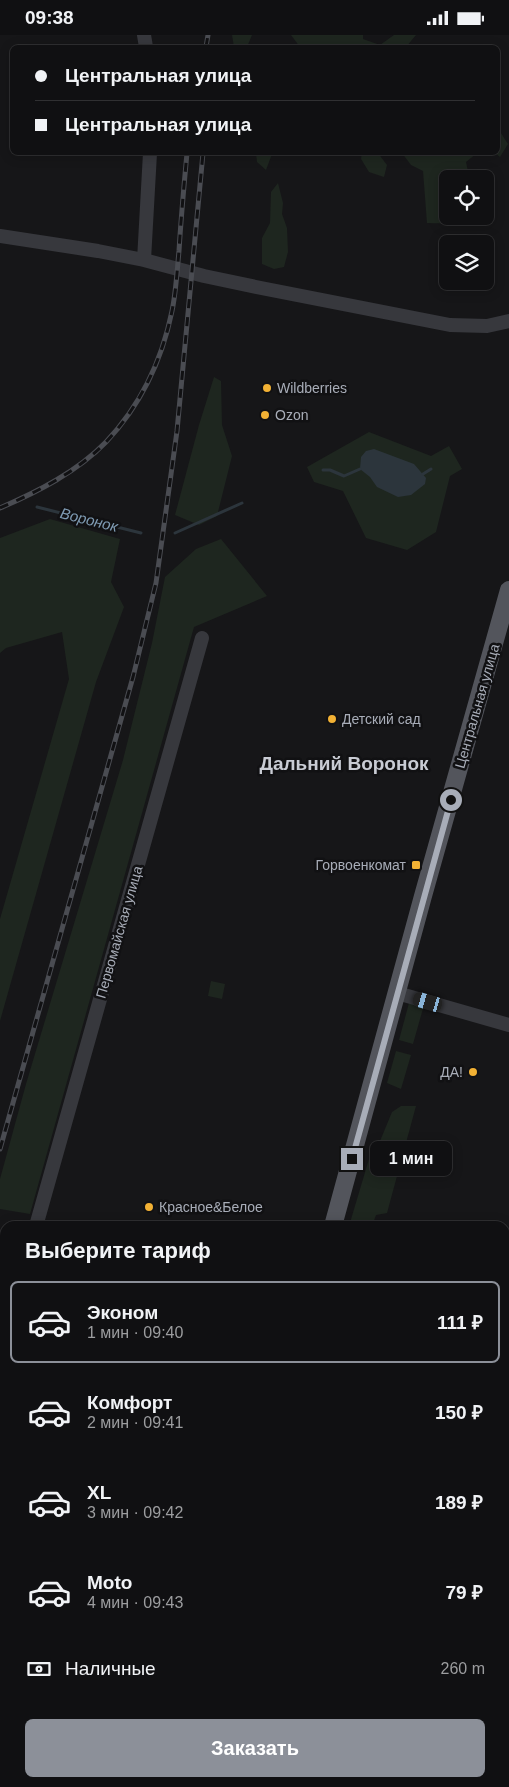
<!DOCTYPE html>
<html lang="ru">
<meta charset="utf-8">
<style>
:root{--surface:#101012;--page:#19191b;--text:#f1f3f6;--muted:#9c9d9f;--line:#303032;--accent:#8c9099}
body{margin:0;font-family:Helvetica,sans-serif;background:var(--page);color:var(--text);height:100vh;display:flex;flex-direction:column;font-size:19px;white-space:nowrap}
*{box-sizing:border-box;margin:0}
p{font-size:16px;color:var(--muted)}
.icon{flex:none;width:28px;height:28px;fill:none;stroke:currentColor;stroke-width:2;stroke-linecap:round;stroke-linejoin:round}
.map{position:relative;flex:1;overflow:hidden}
.side{position:absolute;left:0px;top:1186px;width:510px;height:566px;display:flex;flex-direction:column;background:var(--surface);border-radius:15px 15px 0 0;box-shadow:0 2px 12px #0003,0 0 0 1px var(--line)}
.side>*{flex:none}
.top-card{position:absolute;left:10px;top:10px;width:490px;height:110px;border-radius:8px;box-shadow:0 2px 12px #0003,0 0 0 1px var(--line);display:grid;align-content:center;height:110px;padding:0 25px;background:var(--surface)}
.tools{position:absolute;left:439px;top:135px;display:grid;gap:10px}
.tools a{display:grid;place-items:center;width:55px;height:55px;border-radius:8px;background:var(--surface);box-shadow:0 2px 12px #0003,0 0 0 1px var(--line);font-size:25px}
.end{position:absolute;width:22px;height:22px;margin:-11px;border:6px solid #a8adb8;background:#111;box-shadow:0 0 0 2px #111}
.from{border-radius:50%}
.bubble{position:absolute;height:35px;border-radius:8px;background:var(--surface);box-shadow:0 2px 12px #0003,0 0 0 1px var(--line);font-size:16px;font-weight:700;line-height:35px;text-align:center}
.car{position:absolute;width:15px;height:30px;margin:-15px -8px;border-radius:6px;box-shadow:0 0 4px 1px #0007;background:linear-gradient(#222 24%,#8ab4d8 0 40%,#222 0 76%,#8ab4d8 0 86%,#222 0)}
.top-card b{display:flex;align-items:center;gap:18px;height:48px;font-size:19px}
.top-card b+b{border-top:1px solid var(--line)}
.top-card i{width:12px;height:12px;background:var(--text)}
ul{padding:0;list-style:none}
li{display:flex;align-items:center;gap:15px;height:82px;margin:0 10px 8px;padding:0 15px;border:2px solid transparent;border-radius:8px}
li div{flex:1}
li b{display:block;font-size:19px}
li em{font-style:normal;font-weight:700}
li.on{border-color:var(--accent)}
li>.icon{width:45px;height:45px;stroke-width:1.5}
h2{padding:0 25px;font-size:22px;line-height:60px}
.pay{display:flex;align-items:center;gap:12px;height:55px;padding:0 25px;font-size:19px}
.pay p{margin-inline-start:auto}
.cta{display:flex;gap:10px;margin-top:auto;padding:10px 25px}
.cta a{flex:1;height:58px;border-radius:8px;background:var(--accent);color:#fff;font-size:20px;font-weight:700;line-height:58px;text-align:center}
.status{display:flex;justify-content:space-between;align-items:center;height:35px;padding:0 25px;background:var(--surface);direction:ltr}
.status svg{height:14px;fill:currentColor}
.map>svg:first-child{display:block}
</style>
<div class="status"><b>09:38</b><svg viewBox="0 0 49 12"><path d="M0 12V9h3v3zM5 12V6h3v6zM10 12V3h3v9zM15 12V0h3v12zM26 1h20v11H26zM47 4h2v5h-2z"/></svg></div>
<div class="map">
<svg width="509" height="1752" viewBox="0 0 509 1752">
<rect width="100%" height="100%" fill="#161618"/>
<path fill="#1e261f" d="M232 0H252L247 12H234Z
M291 0H363V4L380 10 394 0H416L406 12H300Z
M499 95 508 109 500 122 495 118H498V96Z
M256 118H279L272 119 266 135 257 127Z
M362 118H378L387 130 384 142 369 137 361 124Z
M402 118H477L466 127 469 141 472 144H448V181H485V152L489 155 494 168 484 183C466 188 446 189 427 188L423 136 411 130Z
M278 148 283 168 282 179 287 193 288 217 284 232 274 234 262 229V203L270 188 271 157Z
M214 342 221 346 222 390 232 421 217 481 199 490 175 480 199 390Z
M369 397 431 421 449 411 462 434 450 441 436 497 407 515 366 503 343 456 314 447 307 432Z
M50 484 120 504 111 547 124 572 96 647 0 986V884L69 644 62 597 6 613 0 618V503Z
M221 504 267 561 194 592 30 1179 0 1174V1144L26 1049 123 725 152 608 165 542 196 514Z
M211 946 225 949 222 964 208 961Z
M409 968 424 970 413 1009 399 1005Z
M396 1016 411 1020 401 1054 387 1048Z
M401 1071H416L387 1178 376 1180 372 1191H349L369 1124 373 1123 392 1077Z
M505 1392H509V1752H334L336 1748H505Z"/>
<path fill="#2c353c" d="M374 414 414 429 426 443 425 449 411 460 398 462 377 452 370 442 360 434 361 422 366 416Z"/>
<g fill="none" stroke-linecap="round" stroke-linejoin="round">
<path stroke="#2c353c" stroke-width="3" d="M323 435H330L344 441 360 434
M423 439 431 434
M37 472 141 498
M175 498 242 468"/>
<path stroke="#37383d" stroke-width="14" d="M144 0 146 12
M0 201 98 216 144 225 204 241 256 252 450 290 487 291 509 286
M144 225 150 118
M397 958 509 990
M36 1191 202 603
M0 1316 5 1299
M0 1339 5 1340
M0 1662 5 1664
M39 1752 41 1748
M322 1752 323 1748"/>
<path stroke="#53555c" stroke-width="18" d="M333 1191 423 861 509 555
M178 1752 179 1748"/>
<defs>
<path id="rail" d="M206 12 208 0
M0 473C37 457 77 437 106 407 140 371 162 325 172 276 176 257 177 236 179 216 181 183 184 150 187 118
M0 1114 133 642 156 548 177 396 203 118"/>
</defs>
<use href="#rail" stroke="#4a4c52" stroke-width="5"/>
<use href="#rail" stroke="#111113" stroke-width="3" stroke-dasharray="9" stroke-linecap="butt"/>
</g>
<g fill="none" stroke-linecap="round" stroke-linejoin="round">
<path stroke="#a8adb8" stroke-width="6" d="M352 1124 451 765"/>
</g>
<g fill="#f2b134" stroke="#111113" stroke-width="2">
<circle cx="267" cy="353" r="5"/>
<circle cx="265" cy="380" r="5"/>
<circle cx="332" cy="684" r="5"/>
<rect x="411" y="825" width="10" height="10" rx="2.5"/>
<circle cx="473" cy="1037" r="5"/>
<circle cx="149" cy="1172" r="5"/>
</g>
<g text-anchor="middle" stroke-width="5" stroke-linejoin="round" paint-order="stroke">
<g font-size="14" fill="#a8adb8" stroke="#111113" text-anchor="start">
<text x="277" y="358">Wildberries</text>
<text x="275" y="385">Ozon</text>
<text x="342" y="689">Детский сад</text>
<text x="406" y="835" text-anchor="end">Горвоенкомат</text>
<text x="463" y="1042" text-anchor="end">ДА!</text>
<text x="159" y="1177">Красное&amp;Белое</text>
</g>
<g font-size="14" fill="#a8adb8" stroke="#111113">
<text transform="translate(477 671) rotate(-74)" y="5">Центральная улица</text>
<text transform="translate(119 897) rotate(-74)" y="5">Первомайская улица</text>
</g>
<g font-size="15" font-style="italic" fill="#7f9bb3" stroke="#111113">
<text transform="translate(89 485) rotate(14)" y="5">Воронок</text>
</g>
<g font-size="19" font-weight="bold" fill="#c9ccd4" stroke="#111113">
<text x="344" y="735">Дальний Воронок</text>
</g>
</g>
</svg>
<div class="tools">
<a><svg class="icon" aria-label="locate" viewBox="0 0 24 24"><circle cx="12" cy="12" r="6"/><path d="M12 2v4M12 18v4M2 12h4M18 12h4"/></svg></a>
<a><svg class="icon" aria-label="layers" viewBox="0 0 24 24"><path d="M12 4l9 5-9 5-9-5zM3 14l9 5 9-5"/></svg></a>
</div>
<i class="end from" style="left:451px;top:765px"></i>
<i class="end" style="left:352px;top:1124px"></i>
<div class="bubble" style="left:370px;top:1106px;width:82px">1 мин</div>
<i class="car" style="left:428px;top:967px;rotate:286deg"></i>
<div class="top-card">
<b><i class="from"></i>Центральная улица</b>
<b><i></i>Центральная улица</b>
</div>
<section class="side">
<h2>Выберите тариф</h2>
<ul>
<li class="on"><svg class="icon" aria-label="car" viewBox="0 0 24 24"><path d="M5 17H2v-5l4-1 3-4h7l3 4 3 1v5h-3M9 17h6M6 11h13"/><circle cx="7" cy="17" r="2"/><circle cx="17" cy="17" r="2"/></svg><div><b>Эконом</b><p>1 мин · 09:40</p></div><em>111 ₽</em></li>
<li><svg class="icon" aria-label="car" viewBox="0 0 24 24"><path d="M5 17H2v-5l4-1 3-4h7l3 4 3 1v5h-3M9 17h6M6 11h13"/><circle cx="7" cy="17" r="2"/><circle cx="17" cy="17" r="2"/></svg><div><b>Комфорт</b><p>2 мин · 09:41</p></div><em>150 ₽</em></li>
<li><svg class="icon" aria-label="car" viewBox="0 0 24 24"><path d="M5 17H2v-5l4-1 3-4h7l3 4 3 1v5h-3M9 17h6M6 11h13"/><circle cx="7" cy="17" r="2"/><circle cx="17" cy="17" r="2"/></svg><div><b>XL</b><p>3 мин · 09:42</p></div><em>189 ₽</em></li>
<li><svg class="icon" aria-label="car" viewBox="0 0 24 24"><path d="M5 17H2v-5l4-1 3-4h7l3 4 3 1v5h-3M9 17h6M6 11h13"/><circle cx="7" cy="17" r="2"/><circle cx="17" cy="17" r="2"/></svg><div><b>Moto</b><p>4 мин · 09:43</p></div><em>79 ₽</em></li>
</ul>
<div class="pay"><svg class="icon" aria-label="cash" viewBox="0 0 24 24"><path d="M3 7h18v10H3z"/><circle cx="12" cy="12" r="2"/></svg>Наличные<p>260 m</p></div>
<div class="cta"><a>Заказать</a></div>
</section>
</div>
